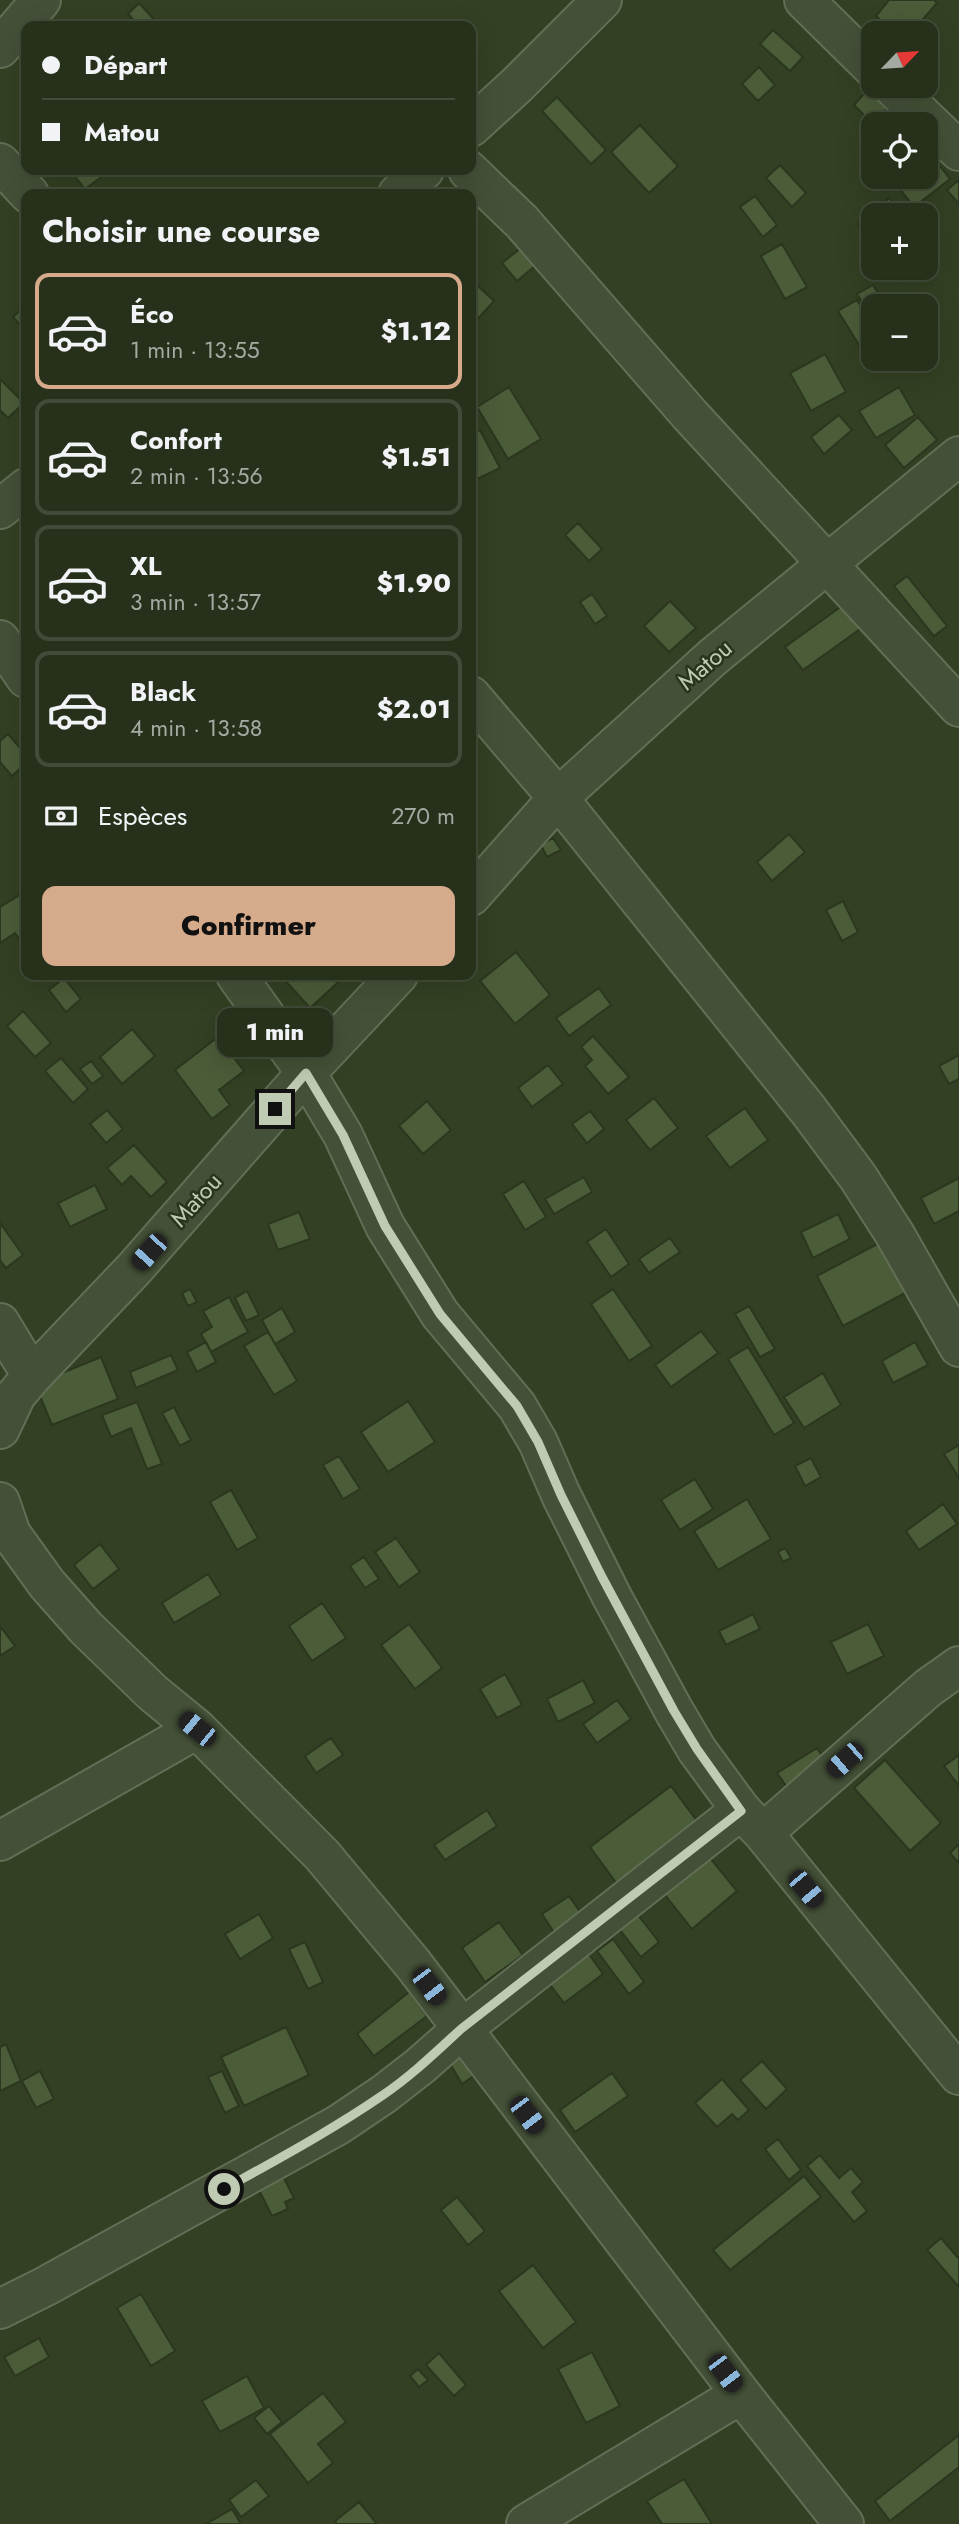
<!DOCTYPE html>
<html lang="fr">
<meta charset="utf-8">
<style>
:root{--surface:#26301a;--page:#323c27;--text:#f1f3f6;--muted:#a4a9a2;--line:#424b39;--accent:#d6ab8b}
body{margin:0;font-family:Jost,sans-serif;background:var(--page);color:var(--text);height:100vh;display:flex;flex-direction:column;font-size:26px;white-space:nowrap}
*{box-sizing:border-box;margin:0}
p{font-size:23px;color:var(--muted)}
.icon{flex:none;width:38px;height:38px;fill:none;stroke:currentColor;stroke-width:2;stroke-linecap:round;stroke-linejoin:round}
.map{position:relative;flex:1;overflow:hidden}
.sheet{position:absolute;left:21px;top:189px;width:455px;height:791px;display:flex;flex-direction:column;background:var(--surface);border-radius:14px;box-shadow:0 7px 28px #0002,0 0 0 2px var(--line)}
.sheet>*{flex:none}
.banner{position:absolute;left:21px;top:21px;width:455px;height:154px;border-radius:14px;box-shadow:0 7px 28px #0002,0 0 0 2px var(--line);display:grid;align-content:center;height:154px;padding:0 21px;background:var(--surface)}
.needle{width:46px;rotate:65deg}
.fabs{position:absolute;left:861px;top:21px;display:grid;gap:14px}
.fabs a{display:grid;place-items:center;width:77px;height:77px;border-radius:14px;background:var(--surface);box-shadow:0 7px 28px #0002,0 0 0 2px var(--line);font-size:35px}
.end{position:absolute;width:32px;height:32px;margin:-16px;border:9px solid #bfcbb3;background:#111;box-shadow:0 0 0 4px #111}
.from{border-radius:50%}
.bubble{position:absolute;height:49px;border-radius:14px;background:var(--surface);box-shadow:0 7px 28px #0002,0 0 0 2px var(--line);font-size:23px;font-weight:800;line-height:49px;text-align:center}
.car{position:absolute;width:21px;height:42px;margin:-21px -10px;border-radius:9px;box-shadow:0 0 5px 2px #0007;background:linear-gradient(#222 24%,#8ab4d8 0 40%,#222 0 76%,#8ab4d8 0 86%,#222 0)}
.banner b{display:flex;align-items:center;gap:24px;height:66px;font-size:26px}
.banner b+b{border-top:2px solid var(--line)}
.banner i{width:18px;height:18px;background:var(--text)}
ul{padding:0;list-style:none}
li{display:flex;align-items:center;gap:21px;height:116px;margin:0 14px 10px;padding:0 7px;border:4px solid var(--line);border-radius:14px}
li div{flex:1}
li b{display:block;font-size:26px}
li em{font-style:normal;font-weight:800}
li.current{border-color:var(--accent)}
li>.icon{width:63px;height:63px;stroke-width:1.5}
h2{padding:0 21px;font-size:32px;line-height:84px}
.pay{display:flex;align-items:center;gap:18px;height:77px;padding:0 21px;font-size:26px}
.pay p{margin-inline-start:auto}
.action{display:flex;gap:14px;margin-top:auto;padding:14px 21px}
.action a{flex:1;height:80px;border-radius:14px;background:var(--accent);color:#111;font-size:28px;font-weight:800;line-height:80px;text-align:center}
.map>svg:first-child{display:block}
</style>
<div class="map">
<svg width="959" height="2524" viewBox="0 0 959 2524">
<rect width="100%" height="100%" fill="#334023"/>
<path fill="#4b5c39" stroke="#2b371e" stroke-width="2" d="M889 0H934L937 3 911 33H895L876 16Z
M139 3 160 26H139L128 14Z
M773 30 803 57 790 71 760 44Z
M759 67 775 85 758 101 742 84Z
M872 85 892 103 873 124 854 105Z
M557 97 606 150 591 164 542 111Z
M898 111 909 124H886Z
M640 125 678 166 649 193 611 152Z
M928 151 950 179 914 207 893 180 896 177H926Z
M780 165 806 193 792 207 766 178Z
M79 170H111L85 189 73 174Z
M959 180V204L947 190Z
M755 196 777 225 763 237 740 207Z
M889 198 903 215H873V242L858 224Z
M532 239 547 256 517 281 502 263Z
M782 244 807 287 785 299 761 256Z
M873 285 886 306H873V320L857 294Z
M478 286 494 301 473 324 471 294Z
M857 300 873 326V359H891L874 369 838 311Z
M26 305V331L13 317Z
M825 354 846 392 811 411 790 373Z
M0 379 24 403 8 418 0 410Z
M509 387 541 439 508 459 477 407Z
M899 387 915 415 876 438 859 411Z
M839 415 852 430 824 454 811 437Z
M918 417 937 440 904 468 885 445Z
M480 430 500 468 473 481 471 476V434Z
M578 523 602 549 589 561 565 535Z
M907 576 947 626 934 636 894 586Z
M592 594 607 616 595 624 580 602Z
M670 601 696 628 669 652 644 626Z
M846 603 863 627 803 670 785 647Z
M8 734 26 755V763L12 776 0 762V741Z
M789 834 805 852 772 881 757 862Z
M553 838 561 850 547 857 541 845Z
M23 893 26 899V935L20 940 15 933 0 943V907Z
M843 901 858 932 842 941 826 910Z
M516 952 550 995 515 1024 480 981Z
M286 975H346L310 1008 283 978Z
M64 978 81 999 66 1012 49 990Z
M599 988 611 1005 569 1036 556 1018Z
M23 1011 51 1043 35 1057 7 1026Z
M132 1029 155 1056 122 1084 100 1057Z
M593 1036 629 1077 608 1094 585 1066 592 1060 581 1047Z
M218 1037 244 1071 219 1090 230 1105 212 1119 175 1070Z
M959 1055V1079L949 1084 939 1066Z
M61 1058 88 1089 73 1103 45 1071Z
M91 1061 103 1076 92 1084 80 1069Z
M548 1065 563 1084 532 1107 518 1088Z
M654 1098 678 1128 650 1150 626 1120Z
M427 1101 451 1130 423 1154 399 1126Z
M745 1108 768 1140 730 1168 706 1136Z
M107 1110 123 1129 106 1143 90 1124Z
M590 1111 604 1129 587 1143 572 1124Z
M134 1145 167 1182 151 1197 131 1176 122 1185 107 1168Z
M584 1177 592 1192 554 1214 545 1199Z
M959 1178V1211L934 1224 921 1198Z
M524 1181 546 1217 525 1230 503 1194Z
M95 1185 107 1209 70 1227 58 1203Z
M299 1212 310 1239 278 1250 268 1224Z
M838 1214 850 1239 813 1258 801 1232Z
M0 1223 23 1255 6 1268 0 1260Z
M606 1229 629 1264 611 1277 587 1242Z
M670 1238 680 1252 649 1273 639 1259Z
M881 1242 907 1292 843 1326 817 1276Z
M190 1289 197 1302 188 1306 182 1293Z
M613 1289 652 1346 629 1361 591 1304Z
M247 1291 259 1315 246 1321 235 1298Z
M229 1297 248 1332 211 1352 201 1334 212 1327 203 1311Z
M749 1306 775 1349 760 1357 735 1314Z
M282 1308 295 1332 275 1344 262 1320Z
M701 1331 718 1353 671 1387 655 1365Z
M268 1332 297 1381 274 1395 244 1346Z
M206 1342 216 1362 197 1372 187 1352Z
M915 1342 928 1365 893 1383 882 1361Z
M748 1347 794 1423 774 1435 728 1359Z
M171 1355 178 1370 136 1388 130 1372Z
M101 1357 118 1399 52 1425 35 1384Z
M823 1373 841 1405 804 1428 784 1397Z
M408 1401 435 1442 388 1472 361 1432Z
M137 1402 162 1464 147 1469 131 1428 111 1437 102 1415Z
M174 1407 191 1440 180 1446 162 1413Z
M959 1445V1478L944 1454Z
M339 1456 360 1489 343 1499 323 1465Z
M811 1458 821 1477 805 1486 795 1466Z
M695 1479 713 1509 680 1530 661 1500Z
M231 1490 258 1538 237 1550 210 1502Z
M747 1499 771 1539 718 1570 694 1531Z
M943 1504 957 1524 919 1550 906 1531Z
M396 1538 420 1572 399 1587 375 1552Z
M100 1544 119 1569 93 1589 74 1565Z
M785 1548 791 1558 783 1562 778 1552Z
M364 1557 379 1579 365 1588 350 1566Z
M208 1574 221 1595 174 1623 162 1603Z
M322 1603 346 1638 312 1661 289 1626Z
M753 1614 760 1629 726 1645 719 1631Z
M409 1624 442 1668 415 1689 381 1645Z
M868 1624 884 1656 847 1674 831 1642Z
M0 1626 15 1646 0 1656Z
M505 1674 522 1705 497 1718 480 1689Z
M583 1680 595 1703 558 1722 547 1699Z
M617 1700 631 1719 597 1743 583 1724Z
M331 1738 343 1755 316 1773 305 1756Z
M817 1748 828 1765 789 1790 777 1773Z
M959 1755V1786L944 1766Z
M885 1760 941 1823 910 1851 854 1788Z
M671 1786 703 1829 620 1888 590 1847Z
M487 1810 497 1826 445 1860 434 1845Z
M959 1844V1863L950 1853Z
M706 1853 737 1891 692 1929 661 1890Z
M569 1896 583 1916 555 1934 542 1914Z
M634 1910 659 1942 641 1957 620 1930Z
M259 1914 273 1938 240 1959 225 1934Z
M499 1922 523 1955 485 1982 462 1948Z
M613 1939 644 1982 629 1994 597 1951Z
M305 1942 323 1982 308 1989 289 1949Z
M588 1953 603 1974 564 2003 548 1982Z
M409 1992 427 2016 374 2056 357 2034Z
M286 2027 309 2075 244 2106 221 2057Z
M6 2044 21 2081 0 2091V2047Z
M462 2046 478 2073 462 2084 446 2057Z
M762 2061 787 2089 766 2109 740 2080Z
M40 2071 54 2099 36 2108 22 2081Z
M222 2071 239 2106 225 2113 208 2077Z
M612 2073 628 2096 575 2132 560 2110Z
M722 2079 749 2110 738 2120 732 2114 717 2127 695 2103Z
M778 2139 801 2170 789 2180 765 2149Z
M820 2155 839 2178 851 2168 863 2182 852 2192 867 2211 854 2222 807 2166Z
M283 2176 294 2198 285 2202 288 2209 272 2216 258 2188Z
M804 2176 821 2197 730 2270 713 2250Z
M457 2197 485 2231 468 2245 441 2210Z
M941 2238 959 2259V2287L927 2250Z
M533 2265 576 2322 543 2348 499 2291Z
M141 2294 175 2351 151 2366 117 2308Z
M39 2338 49 2357 15 2376 4 2357Z
M592 2352 620 2406 586 2423 558 2369Z
M439 2353 466 2385 454 2396 426 2365Z
M418 2369 428 2380 419 2387 410 2376Z
M247 2376 264 2408 220 2432 202 2401Z
M323 2393 346 2422 318 2444 333 2463 308 2483 270 2434Z
M269 2406 282 2422 267 2434 254 2418Z
M959 2435V2467L890 2521 875 2501Z
M684 2479 712 2524H662L647 2501Z
M256 2480 269 2496 241 2517 229 2500Z
M359 2502 377 2524H337L335 2521Z
M232 2509 241 2524H206Z"/>
<g fill="none" stroke-linecap="round" stroke-linejoin="round">
<defs>
<path id="minor" d="M804 0 873 68
M0 48 41 0
M892 86 959 151
M471 127 517 85 602 0
M0 163 29 194
M468 170 522 222 690 415 959 707
M398 194 424 170
M0 509 26 488
M0 640 26 678
M471 696 558 798 809 1111 858 1177 894 1233 959 1347
M471 896 558 798 713 657 959 456
M236 975 306 1073 343 1135 385 1226 440 1314 517 1406 538 1442 561 1495 612 1597 674 1711 697 1750 741 1810 763 1833 959 2075
M0 1323 32 1376
M0 1429 16 1395 32 1376 133 1270 306 1073 398 975
M0 1502 11 1534 47 1584 86 1628 153 1693 197 1729 322 1855 413 1964 741 2394 844 2524
M763 1833 928 1688 959 1666
M0 1841 197 1729
M0 2309 46 2286 338 2125 384 2094 420 2066 462 2029 741 1810
M526 2524 741 2394"/>
</defs>
<use href="#minor" stroke="#626e55" stroke-width="42"/>
<use href="#minor" stroke="#445037" stroke-width="38"/>
</g>
<g fill="none" stroke-linecap="round" stroke-linejoin="round">
<path stroke="#bfcbb3" stroke-width="9" d="M224 2189C278 2159 332 2130 383 2095 411 2076 436 2052 461 2029L741 1811 697 1749 674 1711 602 1577 561 1495 538 1442 517 1406 440 1314 385 1226 343 1135 306 1073 275 1109"/>
</g>
<g text-anchor="middle" stroke-width="5" stroke-linejoin="round" paint-order="stroke">
<g font-size="24" fill="#bfcbb3" stroke="#29351c">
<text transform="translate(705 665) rotate(-41)" y="8">Matou</text>
<text transform="translate(196 1200) rotate(-48)" y="8">Matou</text>
</g>
</g>
</svg>
<div class="fabs">
<a><svg class="needle" viewBox="-14 -14 28 28"><path d="M0-13l5 13h-10z" fill="#e53935"/><path d="M0 13l5-13h-10z" fill="#a4a9a2"/></svg></a>
<a><svg class="icon" aria-label="locate" viewBox="0 0 24 24"><circle cx="12" cy="12" r="6"/><path d="M12 2v4M12 18v4M2 12h4M18 12h4"/></svg></a>
<a>+</a>
<a>−</a>
</div>
<i class="end from" style="left:224px;top:2189px"></i>
<i class="end" style="left:275px;top:1109px"></i>
<div class="bubble" style="left:217px;top:1008px;width:116px">1 min</div>
<i class="car" style="left:149px;top:1252px;rotate:222deg"></i>
<i class="car" style="left:197px;top:1729px;rotate:309deg"></i>
<i class="car" style="left:845px;top:1760px;rotate:229deg"></i>
<i class="car" style="left:806px;top:1889px;rotate:140deg"></i>
<i class="car" style="left:429px;top:1986px;rotate:143deg"></i>
<i class="car" style="left:527px;top:2115px;rotate:143deg"></i>
<i class="car" style="left:725px;top:2373px;rotate:143deg"></i>
<div class="banner">
<b><i class="from"></i>Départ</b>
<b><i></i>Matou</b>
</div>
<section class="sheet">
<h2>Choisir une course</h2>
<ul>
<li class="current"><svg class="icon" aria-label="car" viewBox="0 0 24 24"><path d="M5 17H2v-5l4-1 3-4h7l3 4 3 1v5h-3M9 17h6M6 11h13"/><circle cx="7" cy="17" r="2"/><circle cx="17" cy="17" r="2"/></svg><div><b>Éco</b><p>1 min · 13:55</p></div><em>$1.12</em></li>
<li><svg class="icon" aria-label="car" viewBox="0 0 24 24"><path d="M5 17H2v-5l4-1 3-4h7l3 4 3 1v5h-3M9 17h6M6 11h13"/><circle cx="7" cy="17" r="2"/><circle cx="17" cy="17" r="2"/></svg><div><b>Confort</b><p>2 min · 13:56</p></div><em>$1.51</em></li>
<li><svg class="icon" aria-label="car" viewBox="0 0 24 24"><path d="M5 17H2v-5l4-1 3-4h7l3 4 3 1v5h-3M9 17h6M6 11h13"/><circle cx="7" cy="17" r="2"/><circle cx="17" cy="17" r="2"/></svg><div><b>XL</b><p>3 min · 13:57</p></div><em>$1.90</em></li>
<li><svg class="icon" aria-label="car" viewBox="0 0 24 24"><path d="M5 17H2v-5l4-1 3-4h7l3 4 3 1v5h-3M9 17h6M6 11h13"/><circle cx="7" cy="17" r="2"/><circle cx="17" cy="17" r="2"/></svg><div><b>Black</b><p>4 min · 13:58</p></div><em>$2.01</em></li>
</ul>
<div class="pay"><svg class="icon" aria-label="cash" viewBox="0 0 24 24"><path d="M3 7h18v10H3z"/><circle cx="12" cy="12" r="2"/></svg>Espèces<p>270 m</p></div>
<div class="action"><a>Confirmer</a></div>
</section>
</div>
